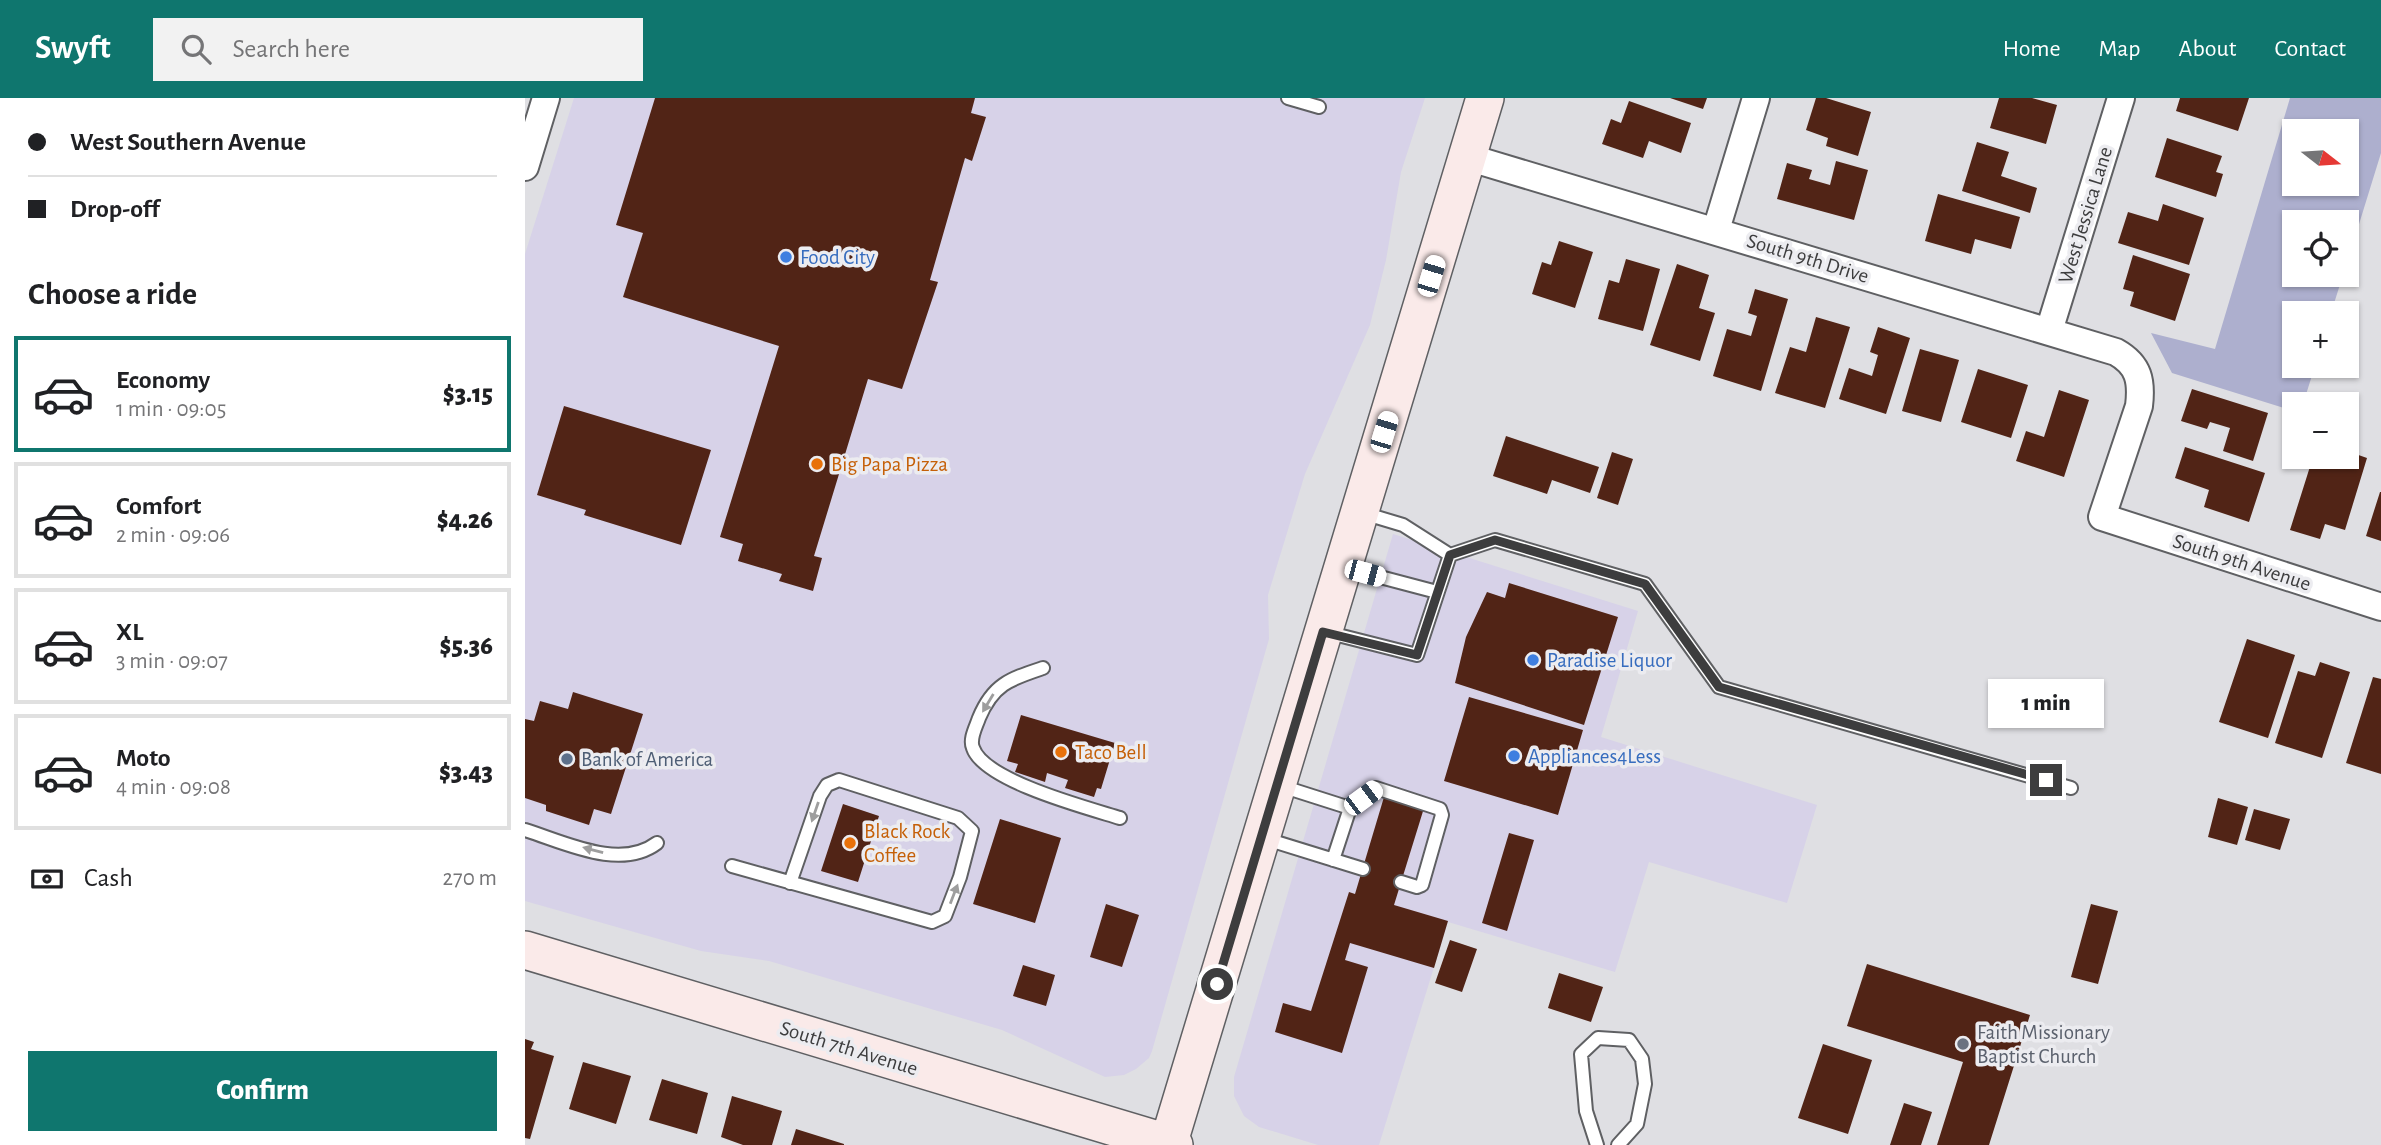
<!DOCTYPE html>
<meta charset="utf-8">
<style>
:root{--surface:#fff;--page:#f2f2f2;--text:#202124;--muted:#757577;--line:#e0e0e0;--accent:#0f766e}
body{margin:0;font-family:"Alegreya Sans",sans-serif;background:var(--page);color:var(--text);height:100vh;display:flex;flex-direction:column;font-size:26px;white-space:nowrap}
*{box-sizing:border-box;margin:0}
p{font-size:23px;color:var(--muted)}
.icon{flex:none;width:38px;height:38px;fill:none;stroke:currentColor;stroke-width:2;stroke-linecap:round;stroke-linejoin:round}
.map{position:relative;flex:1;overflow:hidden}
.drawer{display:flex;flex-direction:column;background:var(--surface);width:525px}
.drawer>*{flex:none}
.guide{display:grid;align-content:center;height:154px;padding:0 28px;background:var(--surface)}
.needle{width:46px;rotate:107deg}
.controls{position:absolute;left:1757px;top:21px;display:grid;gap:14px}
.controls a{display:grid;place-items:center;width:77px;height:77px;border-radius:0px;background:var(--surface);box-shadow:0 2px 5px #0004;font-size:35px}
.end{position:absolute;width:32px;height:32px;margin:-16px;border:9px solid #3d3d3e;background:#fff;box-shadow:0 0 0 4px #fff}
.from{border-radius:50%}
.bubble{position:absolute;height:49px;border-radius:0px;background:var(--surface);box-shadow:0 2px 5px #0004;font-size:23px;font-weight:800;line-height:49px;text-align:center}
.car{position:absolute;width:21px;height:42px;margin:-21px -10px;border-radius:9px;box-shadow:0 0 5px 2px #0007;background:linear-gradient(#fff 24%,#345 0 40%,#fff 0 76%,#345 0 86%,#fff 0)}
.guide b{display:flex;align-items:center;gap:24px;height:66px;font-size:26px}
.guide b+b{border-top:2px solid var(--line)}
.guide i{width:18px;height:18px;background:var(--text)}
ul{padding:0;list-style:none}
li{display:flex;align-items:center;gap:21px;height:116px;margin:0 14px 10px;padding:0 14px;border:4px solid var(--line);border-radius:0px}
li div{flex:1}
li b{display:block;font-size:26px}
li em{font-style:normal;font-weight:800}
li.on{border-color:var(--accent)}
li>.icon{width:63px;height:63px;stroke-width:1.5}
h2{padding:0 28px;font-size:32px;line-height:84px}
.pay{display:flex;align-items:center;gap:18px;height:77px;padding:0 28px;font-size:26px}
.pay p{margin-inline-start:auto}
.primary-button{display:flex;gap:14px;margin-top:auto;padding:14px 28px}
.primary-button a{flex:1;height:80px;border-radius:0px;background:var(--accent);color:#fff;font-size:28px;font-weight:800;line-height:80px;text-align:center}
header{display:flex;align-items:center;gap:42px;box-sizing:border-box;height:98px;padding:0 35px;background:var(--accent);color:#fff}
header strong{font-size:33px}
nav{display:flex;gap:38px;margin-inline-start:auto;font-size:24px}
.search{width:490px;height:63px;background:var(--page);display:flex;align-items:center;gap:18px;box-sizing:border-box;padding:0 24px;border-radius:0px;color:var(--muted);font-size:26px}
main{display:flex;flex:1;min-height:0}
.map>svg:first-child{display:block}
</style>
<header>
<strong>Swyft</strong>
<div class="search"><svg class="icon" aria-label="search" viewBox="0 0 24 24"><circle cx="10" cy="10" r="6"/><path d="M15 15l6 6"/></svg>Search here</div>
<nav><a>Home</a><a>Map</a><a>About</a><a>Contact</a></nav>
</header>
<main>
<section class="drawer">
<div class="guide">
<b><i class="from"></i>West Southern Avenue</b>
<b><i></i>Drop-off</b>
</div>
<h2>Choose a ride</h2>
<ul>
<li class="on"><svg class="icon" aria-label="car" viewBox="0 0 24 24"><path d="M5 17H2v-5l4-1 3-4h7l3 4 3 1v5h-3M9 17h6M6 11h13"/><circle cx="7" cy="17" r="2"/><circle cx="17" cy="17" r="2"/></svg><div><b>Economy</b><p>1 min · 09:05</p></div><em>$3.15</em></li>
<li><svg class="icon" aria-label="car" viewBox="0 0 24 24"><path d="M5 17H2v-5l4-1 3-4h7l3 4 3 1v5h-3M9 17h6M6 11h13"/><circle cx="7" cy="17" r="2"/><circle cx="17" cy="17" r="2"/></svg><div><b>Comfort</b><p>2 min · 09:06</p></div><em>$4.26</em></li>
<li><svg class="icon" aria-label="car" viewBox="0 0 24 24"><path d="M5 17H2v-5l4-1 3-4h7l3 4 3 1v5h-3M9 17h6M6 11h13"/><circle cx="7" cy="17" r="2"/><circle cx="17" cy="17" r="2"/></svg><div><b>XL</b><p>3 min · 09:07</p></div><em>$5.36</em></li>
<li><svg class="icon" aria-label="car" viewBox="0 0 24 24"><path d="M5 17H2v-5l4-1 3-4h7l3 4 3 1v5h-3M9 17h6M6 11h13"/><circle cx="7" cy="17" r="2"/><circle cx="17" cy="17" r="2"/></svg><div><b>Moto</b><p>4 min · 09:08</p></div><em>$3.43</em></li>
</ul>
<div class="pay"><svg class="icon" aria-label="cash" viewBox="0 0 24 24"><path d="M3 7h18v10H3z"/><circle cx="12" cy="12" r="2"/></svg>Cash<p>270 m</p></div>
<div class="primary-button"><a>Confirm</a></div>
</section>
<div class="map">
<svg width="1856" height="1047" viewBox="0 0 1856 1047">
<rect width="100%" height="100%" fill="#dfdfe3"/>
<path fill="#d7d2e8" d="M49 0H900L876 74 861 162 845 227 780 376 743 497 744 541 627 953 624 960 611 971 599 977 580 979 477 932 244 863 176 853 0 803V156Z
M868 436 1113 513 1076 639 1292 707 1262 805 1124 764 1090 874 923 824 854 1047H793L734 1029 719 1018 709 998V979Z"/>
<path fill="#adafce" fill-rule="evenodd" d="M1765 0H1856V55L1822 165V124H1769V177H1818L1806 215H1769V268H1790L1778 306H1769V313L1647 275 1626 235 1690 251ZM1769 33H1822V86H1769Z"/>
<path fill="#512416" d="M130 0H450L446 15 461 19 447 63 440 60 405 182 413 184 377 291 343 281 289 458 297 460 288 493 254 483 257 476 213 463 218 446 195 439 254 248 98 199 118 135 91 127Z
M1145 0H1182L1178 11Z
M1291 0H1301L1346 14 1333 58 1301 48 1303 40 1281 32Z
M1474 0H1507L1532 7 1521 46 1465 30Z
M1655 0H1724L1713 33 1651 13Z
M1104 3 1166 25 1156 55 1124 43 1118 60 1077 46 1086 21 1096 25Z
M1642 40 1697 58 1691 74 1698 76 1691 99 1630 79Z
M1452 44 1484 54 1476 78 1512 90 1505 115 1437 93Z
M1311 63 1343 72 1329 122 1252 101 1262 65 1287 72 1284 81 1305 87Z
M1413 96 1495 119 1486 151 1450 141 1446 156 1400 143Z
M1638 106 1679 120 1664 167 1593 145 1603 114 1633 123Z
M1034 143 1068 154 1050 210 1007 196 1017 164 1026 167Z
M1608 157 1665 176 1650 223 1605 208 1609 194 1598 191Z
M1101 161 1135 171 1118 233 1073 221 1084 182 1094 185Z
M1152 166 1184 177 1174 210 1190 215 1175 263 1125 247Z
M1230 191 1263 201 1236 293 1188 278 1202 231 1226 238 1232 218 1223 215Z
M1291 219 1325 229 1300 310 1250 295 1265 249 1281 254Z
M1353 229 1385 240 1361 316 1314 301 1324 270 1347 278 1353 257 1345 254Z
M1395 251 1434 262 1416 324 1377 313Z
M1453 271 1503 287 1486 340 1436 324Z
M1667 291 1743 315 1728 363 1698 353 1705 330 1685 324 1682 331 1656 323Z
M1534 292 1564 302 1539 379 1491 363 1501 333 1519 339Z
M39 308 186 352 156 447 59 417 61 412 12 397Z
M981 338 1074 369 1065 395 1027 382 1022 396 968 378Z
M1660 349 1740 375 1724 424 1679 409 1684 392 1650 380Z
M1822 353 1842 360 1820 432 1800 426 1795 441 1765 432 1788 359H1822Z
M1087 354 1108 361 1093 407 1072 400Z
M1855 394H1856V443L1841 438Z
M984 485 1093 519 1059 627 930 585 941 539 962 494 980 500Z
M1722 541 1770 557 1743 640 1694 624Z
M1795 564 1825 574 1797 660 1750 645 1773 573 1790 578Z
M1848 579 1856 581V676L1821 665Z
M48 594 118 616 86 716 69 711 64 727 21 713V707L0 700V621L9 623 15 603 43 611Z
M944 599 1058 632 1033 717 919 683Z
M496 617 590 645 576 691 572 690 569 699 540 690 543 682 522 675 520 684 490 674 493 666 482 663Z
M859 699 899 710 869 807 923 823 909 870 825 845 820 862 843 869 817 955 750 934 758 905 786 913 824 794 830 796Z
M1693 700 1723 709 1712 747 1683 739Z
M318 706 354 718 333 784 296 773Z
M1729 711 1765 721 1755 752 1720 742Z
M475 721 536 740 510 825 448 806Z
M984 735 1009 742 982 833 957 825Z
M581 806 614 817 597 869 565 859Z
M1566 806 1593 813 1573 886 1546 879Z
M925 842 952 851 937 894 910 885Z
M1342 866 1505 917 1464 1047H1412L1438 964 1322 928Z
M498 867 530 877 521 908 488 898Z
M1034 875 1078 889 1066 924 1023 910Z
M0 941 9 944 6 951 29 958 5 1041 0 1040Z
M1298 946 1347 962 1323 1036 1273 1020Z
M58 964 106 978 91 1026 44 1011Z
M137 981 183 995 172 1036 124 1022Z
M207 998 257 1013 247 1047H218L196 1039Z
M1379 1005 1407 1014 1396 1047H1365Z
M271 1031 319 1046V1047H266Z"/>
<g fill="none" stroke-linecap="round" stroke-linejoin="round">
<defs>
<path id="service" d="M763 0 794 9
M838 415 878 427 925 457 970 442 1120 486 1194 589 1546 690
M821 470 912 494
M801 534 892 557 925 457
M518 570C485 581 468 586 454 620 451 629 444 641 448 650 459 683 563 710 595 720
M756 688 825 710 851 690 915 711 917 717 897 787 892 789 876 784
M0 732C39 744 95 773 132 745
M738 740 838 771
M808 762 825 710
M207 768 407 824 420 818 435 779 447 733 433 720 314 682 302 687 295 698 265 785
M1072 1047 1061 1013 1056 956 1073 940 1104 942 1117 961 1120 986 1112 1026 1093 1047"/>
<path id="minor" d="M942 59 1591 254C1614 267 1617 283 1614 308L1577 419 1856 509
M0 69 21 0
M1191 132 1231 0
M1524 233 1596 0"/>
<path id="secondary" d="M0 852 649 1047
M643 1047 960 0"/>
</defs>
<use href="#service" stroke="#5f6063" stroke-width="16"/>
<use href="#minor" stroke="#5f6063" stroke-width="30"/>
<use href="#secondary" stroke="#5f6063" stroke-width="40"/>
<use href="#service" stroke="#fff" stroke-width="12"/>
<use href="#minor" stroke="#fff" stroke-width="26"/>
<use href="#secondary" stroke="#faeae9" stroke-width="37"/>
</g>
<defs><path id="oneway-solid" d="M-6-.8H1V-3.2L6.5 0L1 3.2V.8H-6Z" transform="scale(1.75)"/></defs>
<g fill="#9e9e9e">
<use href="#oneway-solid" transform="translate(463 605) rotate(121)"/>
<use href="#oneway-solid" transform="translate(290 714) rotate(109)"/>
<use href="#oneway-solid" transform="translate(68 752) rotate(-165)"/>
<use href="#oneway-solid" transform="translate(429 796) rotate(-69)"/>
</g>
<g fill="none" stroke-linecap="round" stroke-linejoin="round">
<path stroke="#3d3d3e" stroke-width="9" d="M692 886 798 534 892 557 925 457 970 442 1120 486 1194 589 1521 682"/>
</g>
<g fill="#3f7fe0" stroke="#ececf0" stroke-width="2.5">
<circle cx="261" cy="159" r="7"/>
<circle cx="1008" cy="562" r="7"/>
<circle cx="989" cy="658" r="7"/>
</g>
<g fill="#e8710a" stroke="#ececf0" stroke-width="2.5">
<circle cx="292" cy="366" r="7"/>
<circle cx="536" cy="654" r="7"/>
<circle cx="325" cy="745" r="7"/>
</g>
<circle fill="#5c6f8a" stroke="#ececf0" stroke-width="2.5" cx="42" cy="661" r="7"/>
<circle fill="#6b7280" stroke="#ececf0" stroke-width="2.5" cx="1438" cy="946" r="7"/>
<g text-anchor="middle" stroke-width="7" stroke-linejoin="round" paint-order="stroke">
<g font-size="21" fill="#3d3d3e" stroke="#ececf0">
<text transform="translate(1560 117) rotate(-73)" y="7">West Jessica Lane</text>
<text transform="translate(1283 160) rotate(17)" y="7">South 9th Drive</text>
<text transform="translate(1717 464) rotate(18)" y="7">South 9th Avenue</text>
<text transform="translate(324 950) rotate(17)" y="7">South 7th Avenue</text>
</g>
<g font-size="21" fill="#366cbe" stroke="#ececf0" text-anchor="start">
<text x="275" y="166">Food City</text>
<text x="1022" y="569">Paradise Liquor</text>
<text x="1003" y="665">Appliances4Less</text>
</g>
<g font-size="21" fill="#c56008" stroke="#ececf0" text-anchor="start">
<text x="306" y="373">Big Papa Pizza</text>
<text x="550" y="661">Taco Bell</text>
<text x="339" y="740">Black Rock<tspan x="339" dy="24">Coffee</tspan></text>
</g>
<g font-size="21" fill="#4e5e75" stroke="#ececf0" text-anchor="start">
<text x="56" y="668">Bank of America</text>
</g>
<g font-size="21" fill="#5b616d" stroke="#ececf0" text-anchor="start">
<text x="1452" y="941">Faith Missionary<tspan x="1452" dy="24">Baptist Church</tspan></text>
</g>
</g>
</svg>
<div class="controls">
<a><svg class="needle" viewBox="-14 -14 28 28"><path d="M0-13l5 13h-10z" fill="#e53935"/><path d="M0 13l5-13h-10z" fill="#757577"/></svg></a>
<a><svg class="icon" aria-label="locate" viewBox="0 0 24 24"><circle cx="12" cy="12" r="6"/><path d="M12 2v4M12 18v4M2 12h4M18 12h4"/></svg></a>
<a>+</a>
<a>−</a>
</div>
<i class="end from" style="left:692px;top:886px"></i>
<i class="end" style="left:1521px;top:682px"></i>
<div class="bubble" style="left:1463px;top:581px;width:116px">1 min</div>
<i class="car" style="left:906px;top:178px;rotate:17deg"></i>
<i class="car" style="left:859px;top:334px;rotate:17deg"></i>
<i class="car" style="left:840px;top:475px;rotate:105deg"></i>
<i class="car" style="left:838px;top:700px;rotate:53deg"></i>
</div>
</main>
